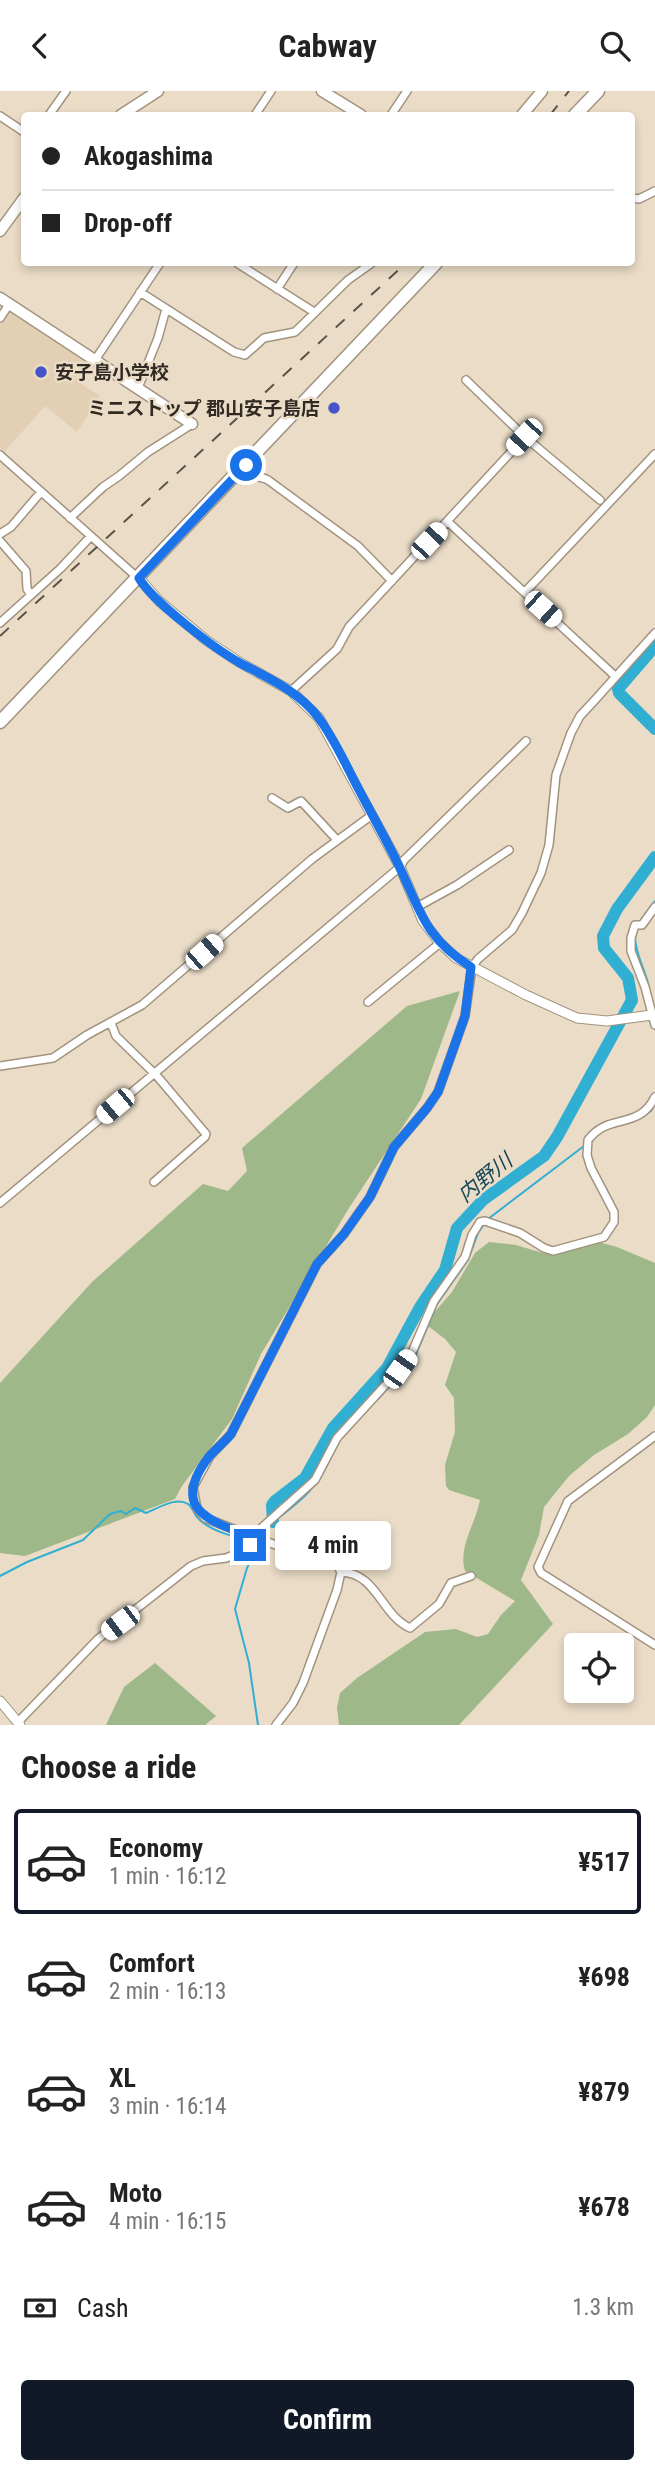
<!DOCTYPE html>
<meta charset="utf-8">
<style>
:root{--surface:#fff;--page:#f2f2f2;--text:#222;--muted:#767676;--line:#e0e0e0;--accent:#111827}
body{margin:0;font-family:"Roboto Condensed","Noto Sans JP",sans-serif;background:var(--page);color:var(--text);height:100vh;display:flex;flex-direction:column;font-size:26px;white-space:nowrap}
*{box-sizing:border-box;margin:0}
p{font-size:23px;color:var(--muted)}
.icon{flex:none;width:38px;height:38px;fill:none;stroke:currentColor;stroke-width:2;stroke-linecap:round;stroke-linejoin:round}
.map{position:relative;height:1634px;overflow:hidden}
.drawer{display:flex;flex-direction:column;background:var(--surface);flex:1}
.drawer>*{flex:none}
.top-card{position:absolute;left:21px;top:21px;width:614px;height:154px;border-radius:7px;box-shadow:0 4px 10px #0003;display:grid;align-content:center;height:154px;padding:0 21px;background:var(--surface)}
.buttons{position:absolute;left:564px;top:1542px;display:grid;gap:14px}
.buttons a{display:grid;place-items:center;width:70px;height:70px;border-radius:7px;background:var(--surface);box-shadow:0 4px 10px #0003;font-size:35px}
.end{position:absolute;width:32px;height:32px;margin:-16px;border:9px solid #1a73e8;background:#fff;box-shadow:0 0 0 4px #fff}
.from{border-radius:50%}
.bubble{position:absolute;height:49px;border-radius:7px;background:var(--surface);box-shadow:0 4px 10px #0003;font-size:23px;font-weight:700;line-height:49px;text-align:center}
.car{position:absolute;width:21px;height:42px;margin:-21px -10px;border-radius:9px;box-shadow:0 0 5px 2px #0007;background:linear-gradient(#fff 24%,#345 0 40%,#fff 0 76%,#345 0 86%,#fff 0)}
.top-card b{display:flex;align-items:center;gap:24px;height:66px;font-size:26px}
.top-card b+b{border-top:2px solid var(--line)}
.top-card i{width:18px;height:18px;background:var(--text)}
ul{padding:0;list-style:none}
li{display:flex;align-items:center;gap:21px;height:105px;margin:0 14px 10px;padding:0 7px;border:4px solid transparent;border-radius:7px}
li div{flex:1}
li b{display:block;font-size:26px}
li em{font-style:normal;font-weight:700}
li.on{border-color:var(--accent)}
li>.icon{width:63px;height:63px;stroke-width:1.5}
h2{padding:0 21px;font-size:32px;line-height:84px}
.pay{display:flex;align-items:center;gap:18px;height:77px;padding:0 21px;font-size:26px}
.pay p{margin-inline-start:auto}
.button{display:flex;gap:14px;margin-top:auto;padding:14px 21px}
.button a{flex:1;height:80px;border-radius:7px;background:var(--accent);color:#fff;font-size:28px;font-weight:700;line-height:80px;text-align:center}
header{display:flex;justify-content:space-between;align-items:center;height:91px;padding:0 21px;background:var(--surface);font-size:32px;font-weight:700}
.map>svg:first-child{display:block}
</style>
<header><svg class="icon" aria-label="back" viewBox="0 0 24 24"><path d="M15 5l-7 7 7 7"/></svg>Cabway<svg class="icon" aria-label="search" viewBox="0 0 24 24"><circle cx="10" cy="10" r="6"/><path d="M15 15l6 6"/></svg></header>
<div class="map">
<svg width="655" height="1634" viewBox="0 0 655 1634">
<rect width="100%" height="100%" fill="#eadcc7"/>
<path fill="#e3d0b4" d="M11 217 84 270 80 292 100 305 77 341 45 315 4 361 0 357V234Z"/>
<path fill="#9eb88a" d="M460 900 421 1008 349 1117 261 1263 232 1328 182 1395 175 1408 25 1465 0 1462V1292L92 1191 203 1093 228 1100 247 1080 242 1057 407 915Z
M489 1151 516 1154 546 1163 560 1162 598 1151 617 1156 655 1172V1314L647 1326 628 1343 594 1364 569 1385 544 1416 539 1444 521 1489 553 1533 459 1634H339L337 1617 340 1602 357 1587 425 1541 456 1538 477 1546 488 1543 501 1524 515 1510 465 1480C458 1456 475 1434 480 1409L449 1399 446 1395 445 1374 455 1341 454 1307 445 1294 456 1261 445 1248 428 1235 432 1224 452 1201 475 1162Z
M155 1572 216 1625 205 1634H106L124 1596Z"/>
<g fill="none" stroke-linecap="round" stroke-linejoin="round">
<path stroke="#31afd2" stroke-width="2" d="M638 833 655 810
M635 845C635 863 645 878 649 896
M638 1028 651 1020 654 1014
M488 1128 584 1055
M378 1308 414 1268 437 1213 468 1169 478 1142 485 1132
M354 1333 369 1317
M273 1431C301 1410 319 1396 332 1363
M262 1445 269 1435
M0 1485 27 1471 83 1449 110 1423 121 1420 126 1423 135 1417 146 1422C157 1418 176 1405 188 1413 192 1415 194 1423 197 1426 208 1439 231 1445 247 1449
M258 1634 249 1572 235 1518 247 1477 260 1450"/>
<path stroke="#31afd2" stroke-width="12" d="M655 555 618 598 619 602 655 638
M273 1431 272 1414 275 1410 305 1387 333 1337 387 1277 420 1216 445 1179 457 1137 483 1109 544 1065 557 1046 632 909 628 887 604 857 603 845 617 818 655 766"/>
<defs>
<path id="minor" d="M49 24 66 0
M255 24 271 0
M391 24 407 0
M0 25 24 41
M632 107 639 108 655 100
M237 172 314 221
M277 198 294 172
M140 201 234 261 245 264 264 247 295 241 348 189 372 172
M0 227 10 212
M95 269 160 172
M466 289 525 346 600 409
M138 297 158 247 166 218
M0 364 138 487
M239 381C248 386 258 384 268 389L358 455 392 490
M70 427 103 396 119 385 148 361 192 333
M447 430 615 585
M0 443 11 436 41 401
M0 450 26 480 27 498 31 504
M525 501 655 363
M0 532 61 477 91 445
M291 600 337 558 349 536 525 346
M272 707 288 717 301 710 337 749
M417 816 457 794 509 759
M655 816 642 834H635L631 847V860L645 896 655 934
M368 911 440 852
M111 932 116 945 157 985 206 1043 205 1046 154 1091
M0 975 53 967 87 944 142 914 312 768 372 724
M0 1112 400 776 404 769 526 650
M655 1345 568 1410 538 1476 541 1482 655 1554
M341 1481C377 1482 381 1524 410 1537L439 1513 451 1492 471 1485
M18 1631 98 1548 191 1475 203 1470 226 1467 244 1460 258 1440 315 1389 337 1347 400 1278 413 1259 434 1210 465 1166 472 1144 480 1131 485 1130 520 1142 544 1157 553 1160 604 1146 614 1131V1121L591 1077 587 1064 588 1049C609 1021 638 1040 655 1006
M276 1634 293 1612 303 1592 337 1499 341 1481 337 1474 329 1469 281 1456 205 1427 197 1418 193 1396 210 1365 231 1343 317 1173 344 1143 370 1106 394 1056 427 1017 438 1001 465 925 472 876 478 868 512 839 522 822 541 782 549 754 556 684 571 642 580 625 594 610 655 542"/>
<path id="tertiary" d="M139 487 159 510 206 549 239 571 291 600 319 627 400 776 423 830 440 852 456 867 526 904 577 927 607 930 652 924
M0 1610 20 1634"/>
<path id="secondary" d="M322 0 361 24
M121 24 158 0
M522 24 542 0
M0 140 24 107
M0 207 192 333"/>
<path id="trunk" d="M575 24 598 0
M0 631 436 172"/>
</defs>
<use href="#minor" stroke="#a1937f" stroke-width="10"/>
<use href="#tertiary" stroke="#a1937f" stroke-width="11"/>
<use href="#secondary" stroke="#a1937f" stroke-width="13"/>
<use href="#trunk" stroke="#a1937f" stroke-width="15"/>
<use href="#minor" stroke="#fff" stroke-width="7"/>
<use href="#tertiary" stroke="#fff" stroke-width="9"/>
<use href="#secondary" stroke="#fff" stroke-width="10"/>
<use href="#trunk" stroke="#fff" stroke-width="12"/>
<path stroke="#5a5247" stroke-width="2" stroke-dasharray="12 12" stroke-linecap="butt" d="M550 24 569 0
M0 545 406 172"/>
</g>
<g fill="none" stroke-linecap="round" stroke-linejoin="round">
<path stroke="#1a73e8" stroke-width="9" d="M246 374 139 487C152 510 215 558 240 572 268 587 298 600 318 626 334 647 345 672 357 695 371 722 386 748 399 775 421 821 425 847 471 876L465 925 438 1001 427 1017 394 1056 370 1106 344 1143 317 1173 231 1343C224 1352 215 1358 208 1367 169 1419 211 1431 254 1446L250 1454"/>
</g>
<g fill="#4754c9" stroke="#eadcc7" stroke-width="2.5">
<circle cx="41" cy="281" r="7"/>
<circle cx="334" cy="317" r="7"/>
</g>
<g text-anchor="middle" stroke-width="5" stroke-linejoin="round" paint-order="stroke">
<g font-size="19" font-weight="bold" fill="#302a22" stroke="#eadcc7" text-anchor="start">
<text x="55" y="288">安子島小学校</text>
<text x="320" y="324" text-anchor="end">ミニストップ 郡山安子島店</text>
</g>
<g font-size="21" font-style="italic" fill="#144756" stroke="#eadcc7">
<text transform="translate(485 1087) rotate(-39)" y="7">内野川</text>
</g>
</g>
</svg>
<div class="buttons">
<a><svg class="icon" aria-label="locate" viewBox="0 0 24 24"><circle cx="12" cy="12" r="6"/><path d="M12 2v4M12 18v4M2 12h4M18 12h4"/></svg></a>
</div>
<i class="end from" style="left:246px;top:374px"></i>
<i class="end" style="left:250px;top:1454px"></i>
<div class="bubble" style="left:275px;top:1430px;width:116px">4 min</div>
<i class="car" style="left:524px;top:346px;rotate:223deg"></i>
<i class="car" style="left:429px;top:450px;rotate:43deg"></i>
<i class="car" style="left:543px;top:518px;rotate:132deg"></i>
<i class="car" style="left:204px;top:861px;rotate:49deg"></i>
<i class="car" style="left:115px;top:1015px;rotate:230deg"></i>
<i class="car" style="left:400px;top:1278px;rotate:35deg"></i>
<i class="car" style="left:120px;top:1532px;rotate:233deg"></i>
<div class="top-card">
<b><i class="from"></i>Akogashima</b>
<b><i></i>Drop-off</b>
</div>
</div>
<section class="drawer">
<h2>Choose a ride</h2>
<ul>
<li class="on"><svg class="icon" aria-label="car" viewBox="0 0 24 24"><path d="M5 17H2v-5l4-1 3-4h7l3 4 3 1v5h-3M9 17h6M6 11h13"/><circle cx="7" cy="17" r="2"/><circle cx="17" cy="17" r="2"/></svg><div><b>Economy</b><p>1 min · 16:12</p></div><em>¥517</em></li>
<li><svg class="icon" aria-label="car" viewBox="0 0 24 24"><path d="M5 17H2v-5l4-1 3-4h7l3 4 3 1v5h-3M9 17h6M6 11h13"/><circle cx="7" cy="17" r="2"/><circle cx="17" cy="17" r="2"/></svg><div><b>Comfort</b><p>2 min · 16:13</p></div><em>¥698</em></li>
<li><svg class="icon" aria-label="car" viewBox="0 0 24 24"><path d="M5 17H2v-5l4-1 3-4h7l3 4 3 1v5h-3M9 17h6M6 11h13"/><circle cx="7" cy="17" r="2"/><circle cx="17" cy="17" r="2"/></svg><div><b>XL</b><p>3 min · 16:14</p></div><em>¥879</em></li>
<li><svg class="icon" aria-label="car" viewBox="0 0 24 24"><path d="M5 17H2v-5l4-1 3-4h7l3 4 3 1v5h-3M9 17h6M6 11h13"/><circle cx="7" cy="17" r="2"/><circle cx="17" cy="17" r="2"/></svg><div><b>Moto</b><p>4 min · 16:15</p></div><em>¥678</em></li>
</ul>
<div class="pay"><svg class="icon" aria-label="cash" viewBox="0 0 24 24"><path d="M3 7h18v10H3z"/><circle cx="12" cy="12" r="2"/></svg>Cash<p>1.3 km</p></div>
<div class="button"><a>Confirm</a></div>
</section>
